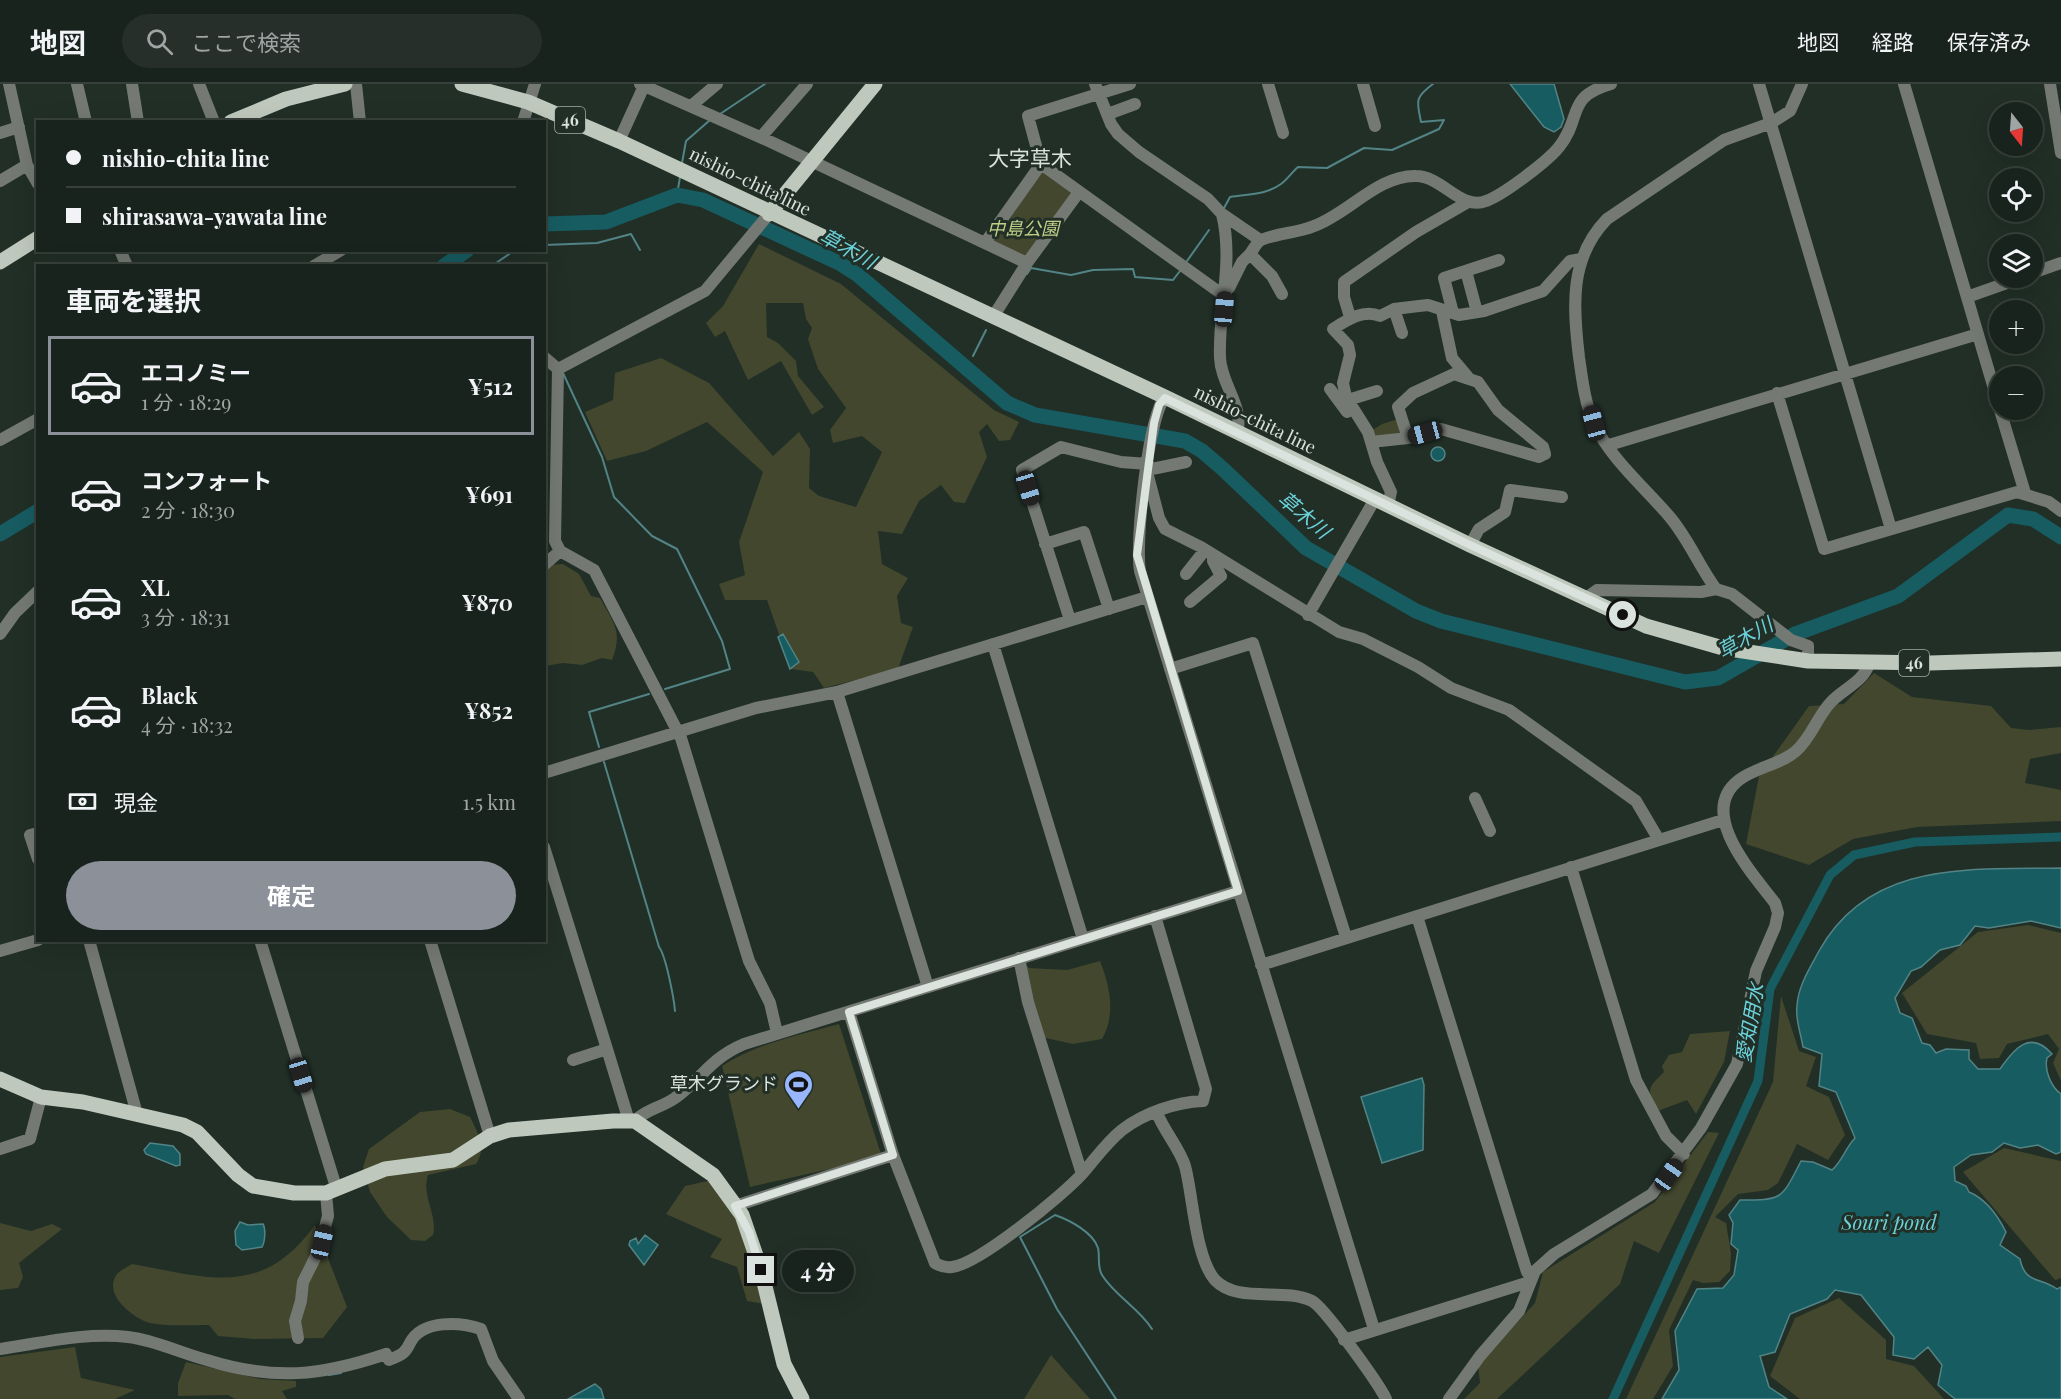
<!DOCTYPE html>
<html lang="ja">
<meta charset="utf-8">
<style>
:root{--surface:#19231d;--page:#262f2a;--text:#f1f3f6;--muted:#9fa4a4;--line:#37403b;--accent:#8c9099}
body{margin:0;font-family:"Playfair Display","Noto Sans JP",serif;background:var(--page);color:var(--text);height:100vh;display:flex;flex-direction:column;font-size:22px;white-space:nowrap}
*{box-sizing:border-box;margin:0}
p{font-size:20px;color:var(--muted)}
.icon{flex:none;width:33px;height:33px;fill:none;stroke:currentColor;stroke-width:2;stroke-linecap:round;stroke-linejoin:round}
.map{position:relative;flex:1;overflow:hidden}
.details{position:absolute;left:36px;top:180px;width:510px;height:678px;display:flex;flex-direction:column;background:var(--surface);border-radius:0px;box-shadow:0 6px 24px #0002,0 0 0 2px var(--line)}
.details>*{flex:none}
.hud{position:absolute;left:36px;top:36px;width:510px;height:132px;border-radius:0px;box-shadow:0 6px 24px #0002,0 0 0 2px var(--line);display:grid;align-content:center;height:132px;padding:0 30px;background:var(--surface)}
.needle{width:39px;rotate:163deg}
.fabs{position:absolute;left:1989px;top:18px;display:grid;gap:12px}
.fabs a{display:grid;place-items:center;width:54px;height:54px;border-radius:50%;background:var(--surface);box-shadow:0 6px 24px #0002,0 0 0 2px var(--line);font-size:30px}
.end{position:absolute;width:27px;height:27px;margin:-14px;border:8px solid #dbe3de;background:#111;box-shadow:0 0 0 3px #111}
.from{border-radius:50%}
.bubble{position:absolute;height:42px;border-radius:21px;background:var(--surface);box-shadow:0 6px 24px #0002,0 0 0 2px var(--line);font-size:20px;font-weight:700;line-height:42px;text-align:center}
.car{position:absolute;width:18px;height:36px;margin:-18px -9px;border-radius:8px;box-shadow:0 0 4px 2px #0007;background:linear-gradient(#222 24%,#8ab4d8 0 40%,#222 0 76%,#8ab4d8 0 86%,#222 0)}
.hud b{display:flex;align-items:center;gap:21px;height:57px;font-size:22px}
.hud b+b{border-top:2px solid var(--line)}
.hud i{width:15px;height:15px;background:var(--text)}
ul{padding:0;list-style:none}
li{display:flex;align-items:center;gap:18px;height:99px;margin:0 12px 9px;padding:0 18px;border:3px solid transparent;border-radius:0px}
li div{flex:1}
li b{display:block;font-size:22px}
li em{font-style:normal;font-weight:700}
li.active{border-color:var(--accent)}
li>.icon{width:54px;height:54px;stroke-width:1.5}
h2{padding:0 30px;font-size:27px;line-height:72px}
.pay{display:flex;align-items:center;gap:15px;height:66px;padding:0 30px;font-size:22px}
.pay p{margin-inline-start:auto}
.action{display:flex;gap:12px;margin-top:auto;padding:12px 30px}
.action a{flex:1;height:69px;border-radius:36px;background:var(--accent);color:#fff;font-size:24px;font-weight:700;line-height:69px;text-align:center}
header{display:flex;align-items:center;gap:36px;box-sizing:border-box;height:84px;padding:0 30px;background:var(--surface);border-bottom:2px solid var(--line)}
header strong{font-size:28px}
nav{display:flex;gap:33px;margin-inline-start:auto;font-size:21px}
.search{width:420px;height:54px;background:var(--page);display:flex;align-items:center;gap:15px;box-sizing:border-box;padding:0 21px;border-radius:33px;color:var(--muted);font-size:22px}
.map>svg:first-child{display:block}
</style>
<header>
<strong>地図</strong>
<div class="search"><svg class="icon" aria-label="search" viewBox="0 0 24 24"><circle cx="10" cy="10" r="6"/><path d="M15 15l6 6"/></svg>ここで検索</div>
<nav><a>地図</a><a>経路</a><a>保存済み</a></nav>
</header>
<div class="map">
<svg width="2061" height="1315" viewBox="0 0 2061 1315">
<rect width="100%" height="100%" fill="#212f27"/>
<path fill="#42472d" d="M1041 84 1071 105V111L1024 173 990 157Z
M759 160 841 200 994 326 1019 338 1010 356 999 357 987 340 979 348 987 373 965 419 954 418 941 401 919 417 902 450 878 447 882 480 908 494 897 512 901 539 913 543 898 585 824 604 813 588 791 585 767 516H725L719 500 745 491 739 458 763 388 707 338 646 367 607 377 585 328 613 316 615 289 661 274 709 299 773 372 799 348 810 365 809 404 819 412 856 423 882 368 862 352 833 359 830 346 846 324 818 285 808 255 812 244 806 235 803 219H766L767 253 778 259 796 277 798 292 824 323 812 331 781 277 748 296 725 247 715 253 706 239 723 222Z
M1398 335 1402 346 1399 350 1373 353 1371 347 1382 340Z
M563 480 579 490 591 512 600 514C614 539 623 548 612 576L602 574 582 581 563 579 545 582V484L548 481Z
M1874 589 1912 613 1991 622 2011 644 2030 646 2061 643V669L2030 675 2025 699 2061 706V737L1917 743 1853 755 1809 781 1746 760 1759 692 1809 622 1844 620Z
M2028 841 2061 849V997L2053 979 2059 965 2048 950 2007 960 1999 974 1980 975 1976 959 1927 950 1902 909 1978 848Z
M1100 877C1110 902 1116 931 1102 955L1073 960 1041 953 1025 880 1029 884 1067 886Z
M1781 912 1799 967 1816 973 1806 1002 1829 1013 1845 1051 1828 1076 1797 1060 1778 1099 1768 1106 1738 1110 1715 1133 1726 1139 1731 1169 1730 1187 1719 1198 1703 1199 1693 1196 1669 1246 1673 1282 1653 1315H1626L1773 998Z
M839 940 881 1070 834 1084 750 1103 722 982C758 959 799 951 839 940Z
M1730 947 1724 978 1696 1030 1687 1016 1658 1027C1647 1006 1646 1005 1664 988L1662 982 1669 971 1682 968 1690 950Z
M450 1025 470 1033C478 1049 487 1064 476 1080L428 1091C421 1112 438 1131 433 1151L425 1157 411 1156 387 1133 370 1108 363 1083 369 1065 420 1028Z
M1708 1048 1719 1049 1659 1169 1634 1157 1620 1200 1497 1315H1464L1480 1299 1478 1281 1535 1219 1543 1188 1655 1118Z
M2004 1064 2061 1077V1194L2055 1196 1963 1088Z
M712 1096 739 1133 766 1220 747 1217 737 1183 710 1173 722 1155 666 1130 685 1102Z
M0 1139 31 1147 52 1140 62 1145 19 1179 23 1193 18 1204 0 1206Z
M315 1141 347 1223 323 1254 254 1255 218 1252 209 1241C192 1241 158 1243 144 1237 129 1230 103 1209 117 1190 120 1186 128 1183 132 1180 210 1194 262 1214 315 1141Z
M1839 1214 1886 1256V1275L1914 1282 1944 1315H1800L1770 1292 1795 1234Z
M75 1263 81 1294 135 1306 115 1315H0V1273Z
M1051 1271 1090 1315H1024Z
M186 1278 260 1295 296 1297V1303L282 1307 287 1315H235L228 1311 178 1312V1299Z"/>
<path fill="#175c61" stroke="#528486" stroke-width="1.5" d="M1510 0H1554L1564 35 1561 43 1554 48 1544 43Z
M1431 370a7 7 0 1 1 14 0a7 7 0 1 1-14 0Z
M783 550 799 578 790 585 778 553Z
M2061 784V844L2031 837 1989 844 1975 842 1960 861 1940 866 1921 883 1911 887 1895 914 1900 929 1912 934 1922 959 1930 961 1936 969 1946 965 1969 966V975L1978 985H2000C2014 965 2030 945 2052 970L2047 974C2044 986 2051 1003 2061 1010V1068L2056 1070 2038 1061 2020 1064 2004 1059 1992 1068 1971 1071 1954 1083 1955 1097 1966 1102 1969 1108C1986 1115 1998 1132 2006 1148L2000 1161 2020 1175C2025 1200 2040 1193 2057 1205L2061 1203V1315H1955L1938 1301 1942 1281 1928 1263 1914 1275 1893 1271 1894 1253 1861 1211 1835 1206 1827 1215 1790 1230 1775 1268 1760 1272 1769 1303 1787 1315H1662L1679 1286 1675 1247 1697 1205 1723 1204 1734 1191 1738 1166 1731 1160 1733 1139 1729 1131 1740 1116C1783 1116 1781 1116 1801 1077L1813 1078 1832 1086C1843 1076 1844 1066 1855 1054L1836 1008 1819 1002 1822 970 1803 963C1801 950 1795 935 1797 922 1798 902 1810 884 1819 867 1870 775 1971 786 2061 784Z
M1422 994 1424 1001 1423 1066 1382 1079 1361 1013Z
M150 1059 173 1062 180 1070V1081L176 1082 146 1070 144 1066Z
M240 1138 248 1141 263 1140C266 1145 265 1158 262 1163L242 1166 236 1161 235 1147Z
M645 1151 658 1161 644 1181 629 1161 630 1157 636 1154 638 1160Z
M595 1300 601 1305 604 1315H568Z"/>
<g fill="none" stroke-linecap="round" stroke-linejoin="round">
<path stroke="#528486" stroke-width="2" d="M720 30 765 0
M682 79 686 57 710 36
M677 111 680 93
M1224 124 1230 113C1248 110 1266 111 1281 100 1288 95 1292 88 1298 83L1327 84 1364 64 1392 66 1439 45 1444 36 1421 38C1417 17 1414 14 1433 0
M544 161 597 159 631 150 640 166
M1187 177 1209 146
M498 182 496 179 515 166
M1027 190 1031 184 1071 191 1093 186 1133 185 1135 193 1173 196 1180 187
M544 263 545 264
M973 272 986 246
M563 289 602 373 614 413 652 452 677 465 722 557 730 585 665 605
M599 663 589 628 649 610
M604 678 659 863C666 872 674 915 675 927
M329 1291 341 1289
M1116 1315 1057 1225 1020 1153 1055 1131C1069 1136 1093 1148 1098 1164 1100 1172 1097 1183 1102 1191 1115 1212 1139 1224 1152 1245"/>
<path stroke="#175c61" stroke-width="9" d="M1613 1315 1758 997 1770 905 1830 791 1854 771 1915 758 2061 753"/>
<path stroke="#175c61" stroke-width="15" d="M544 140 606 138 677 111 703 116 839 179 858 191 1007 319 1035 331 1185 357 1202 367 1223 385 1306 464 1416 527 1441 537 1685 598 1718 594 1795 550 1898 512 2008 431 2033 435 2061 453
M444 182 467 166
M0 450 38 427"/>
<path stroke="#757973" stroke-width="12" d="M9 0 27 81 38 100
M77 0 86 38
M132 0 138 38
M199 0 214 38
M356 0 360 38
M640 0 771 58 1027 179
M1095 0 1111 40 1118 50 1139 68 1208 115 1222 130 1260 156
M1130 0 1028 32 1041 80 1219 208 1226 210
M1268 0 1283 49
M1363 0 1375 42
M1759 0 1891 445
M1802 0 1790 27 1771 39 1724 56 1607 135C1569 174 1573 223 1579 273 1582 294 1585 320 1594 340 1611 375 1644 403 1669 432 1688 454 1699 482 1716 505L1732 510 1791 556 1808 562V577
M1904 0 2000 325
M2050 0 2061 69
M691 22 717 0
M1108 30 1135 20
M523 38 535 0
M0 49 19 43
M761 53 807 0
M619 57 644 2
M0 97 27 81
M1222 130C1234 179 1218 225 1220 274 1221 300 1245 324 1237 349
M985 159 1041 80
M120 166 127 182
M314 182 341 166
M1466 187 1477 228
M2032 189 2061 179
M1229 204 1242 178 1250 170
M1282 210 1272 192 1250 170C1253 166 1257 158 1261 156 1277 149 1298 149 1314 142 1348 130 1378 91 1416 92 1442 92 1461 127 1486 117 1503 111 1548 77 1559 63 1583 33 1565 13 1611 0
M1967 213 2021 194
M1394 225 1402 249
M1442 227 1452 274 1468 293
M1453 229 1444 194 1499 176
M993 233 1027 179 1079 108
M1350 233 1344 213V198L1416 148 1468 118
M544 273 558 285 555 457 560 467 594 486 681 654 749 877 770 919 777 949
M558 285 705 207 769 130
M1330 305 1347 328
M1777 309 1824 465 2017 408 2049 418 2061 427
M1165 313C1148 333 1135 459 1140 487L1374 1245
M1348 316 1377 307
M2000 326 2025 409
M0 356 38 335
M1371 358 1408 354 1441 345 1539 373 1545 370 1543 363 1498 326 1478 298 1454 290 1413 309 1398 323 1408 354
M1609 361 1978 250
M1147 386 1186 378
M1147 388 1159 434 1165 445 1201 463 1339 548 1363 555 1418 583 1451 604 1509 626 1636 717 1659 756
M1388 421 1391 408 1377 378 1368 348 1346 313 1343 299 1350 271 1348 261 1333 245C1347 236 1363 225 1380 232L1394 225 1419 222 1428 221 1459 231 1484 227 1543 207 1570 177 1581 175
M1045 460 1084 448 1109 525
M1470 461 1479 445 1505 428 1510 406 1562 413
M544 481 560 467
M1186 490 1205 466
M1586 514 1597 506 1701 508 1716 505
M1190 518 1221 492 1213 477V471
M1308 531 1375 415
M1070 536 1022 386 1061 363 1121 378 1148 380
M0 550 15 529 38 507
M993 560 1083 855
M1170 585 1253 559 1346 853
M837 608 928 903
M544 689 756 624 837 608 1147 513
M1475 714 1490 747
M38 749 30 751 38 775
M544 763 607 965 573 976
M1571 783 1636 996 1666 1052 1684 1070
M1417 832 1527 1188 1531 1192
M89 856 137 1030
M260 856 336 1103
M430 856 490 1052
M0 867 38 856
M1019 874 1028 918 1082 1090
M1261 881 1723 736
M849 928 893 1071 935 1179C940 1182 946 1184 952 1183 979 1180 1063 1111 1082 1090 1096 1074 1106 1059 1122 1046 1144 1029 1176 1018 1203 1017L1206 1005 1155 832
M607 965 629 1037
M1157 1029C1164 1047 1180 1065 1185 1082 1193 1111 1195 1173 1215 1196 1238 1220 1283 1203 1312 1217 1324 1223 1379 1300 1386 1315
M635 1037C644 1026 663 1023 675 1014 702 995 709 975 744 960L1238 807
M0 1065 30 1055 41 1013
M735 1122 893 1071
M298 1254 295 1237 301 1217 303 1198 318 1168 328 1132 326 1109
M1344 1256 1529 1198
M0 1265C42 1259 85 1248 128 1253 155 1256 180 1269 207 1276 274 1297 321 1292 386 1270L389 1276C401 1271 405 1270 410 1259 422 1235 461 1238 481 1245L493 1277 519 1315
M1449 1315 1480 1272 1519 1227 1535 1187 1554 1170 1652 1110 1701 1044 1737 980 1756 887 1775 843 1778 829 1775 819C1753 790 1696 729 1739 696 1756 683 1780 681 1796 667 1811 654 1817 633 1831 618 1843 605 1863 598 1869 580"/>
<path stroke="#bfc8bc" stroke-width="15" d="M462 0 528 18 619 57 1165 313 1470 461 1646 542 1723 564 1808 577 1930 579 2061 575
M231 38 286 15 345 0
M769 130 875 0
M0 178 38 154
M0 995 41 1013 83 1018 183 1041 197 1048 238 1091 253 1102 294 1109H326L385 1085 453 1076 490 1052 509 1046 613 1037H635L713 1091 742 1131 761 1186 784 1280 802 1315"/>
</g>
<g fill="none" stroke-linecap="round" stroke-linejoin="round">
<path stroke="#dbe3de" stroke-width="8" d="M761 1186 749 1148 735 1122 893 1071 849 928 1238 807 1137 471 1154 339 1159 321 1165 314 1470 461 1623 531"/>
</g>
<defs>
<symbol id="stadium-pin" viewBox="-11 -11 22 30"><path d="M0 17L-7.5 6A9.5 9.5 0 1 1 7.5 6Z" fill="#97b6fd" stroke="#212f27"/><path d="M0-5a6.5 5 0 1 0 0 10a6.5 5 0 1 0 0-10ZM-3.5-1.8h7v3.6h-7Z" fill="#111"/></symbol>
</defs>
<g fill-rule="evenodd">
<use href="#stadium-pin" x="782" y="984" width="33" height="45"/>
</g>
<g text-anchor="middle" stroke-width="6" stroke-linejoin="round" paint-order="stroke">
<g fill="#212f27" stroke="#a3ada7" stroke-width="1.5">
<rect x="555" y="23" width="30" height="26" rx="4.5"/>
<rect x="1899" y="566" width="30" height="26" rx="4.5"/>
</g>
<g font-size="16" font-weight="bold" fill="#dbe3de">
<text x="570" y="42">46</text>
<text x="1914" y="585">46</text>
</g>
<g font-size="18" fill="#dbe3de" stroke="#212f27">
<text transform="translate(750 98) rotate(26)" y="6">nishio-chita line</text>
<text transform="translate(1255 336) rotate(26)" y="6">nishio-chita line</text>
</g>
<g font-size="18" font-style="italic" fill="#c1d088" stroke="#212f27">
<text x="1023" y="151">中島公園</text>
</g>
<g font-size="18" fill="#dbe3de" stroke="#212f27" text-anchor="end">
<text x="778" y="1006">草木グランド</text>
</g>
<g font-size="20" font-style="italic" fill="#6bd1da" stroke="#212f27">
<text transform="translate(848 165) rotate(29)" y="7">草木川</text>
<text transform="translate(1304 431) rotate(40)" y="7">草木川</text>
<text transform="translate(1745 554) rotate(-30)" y="7">草木川</text>
<text transform="translate(1750 939) rotate(-80)" y="7">愛知用水</text>
<text x="1889" y="1146">Souri pond</text>
</g>
<g font-size="21" fill="#dbe3de" stroke="#212f27">
<text x="1030" y="82">大字草木</text>
</g>
</g>
</svg>
<div class="fabs">
<a><svg class="needle" viewBox="-14 -14 28 28"><path d="M0-13l5 13h-10z" fill="#e53935"/><path d="M0 13l5-13h-10z" fill="#9fa4a4"/></svg></a>
<a><svg class="icon" aria-label="locate" viewBox="0 0 24 24"><circle cx="12" cy="12" r="6"/><path d="M12 2v4M12 18v4M2 12h4M18 12h4"/></svg></a>
<a><svg class="icon" aria-label="layers" viewBox="0 0 24 24"><path d="M12 4l9 5-9 5-9-5zM3 14l9 5 9-5"/></svg></a>
<a>+</a>
<a>−</a>
</div>
<i class="end from" style="left:1623px;top:531px"></i>
<i class="end" style="left:761px;top:1186px"></i>
<div class="bubble" style="left:782px;top:1166px;width:72px">4 分</div>
<i class="car" style="left:1224px;top:225px;rotate:5deg"></i>
<i class="car" style="left:1594px;top:339px;rotate:345deg"></i>
<i class="car" style="left:1425px;top:349px;rotate:255deg"></i>
<i class="car" style="left:1028px;top:404px;rotate:163deg"></i>
<i class="car" style="left:301px;top:991px;rotate:163deg"></i>
<i class="car" style="left:1669px;top:1091px;rotate:35deg"></i>
<i class="car" style="left:322px;top:1158px;rotate:13deg"></i>
<div class="hud">
<b><i class="from"></i>nishio-chita line</b>
<b><i></i>shirasawa-yawata line</b>
</div>
<section class="details">
<h2>車両を選択</h2>
<ul>
<li class="active"><svg class="icon" aria-label="car" viewBox="0 0 24 24"><path d="M5 17H2v-5l4-1 3-4h7l3 4 3 1v5h-3M9 17h6M6 11h13"/><circle cx="7" cy="17" r="2"/><circle cx="17" cy="17" r="2"/></svg><div><b>エコノミー</b><p>1 分 · 18:29</p></div><em>¥512</em></li>
<li><svg class="icon" aria-label="car" viewBox="0 0 24 24"><path d="M5 17H2v-5l4-1 3-4h7l3 4 3 1v5h-3M9 17h6M6 11h13"/><circle cx="7" cy="17" r="2"/><circle cx="17" cy="17" r="2"/></svg><div><b>コンフォート</b><p>2 分 · 18:30</p></div><em>¥691</em></li>
<li><svg class="icon" aria-label="car" viewBox="0 0 24 24"><path d="M5 17H2v-5l4-1 3-4h7l3 4 3 1v5h-3M9 17h6M6 11h13"/><circle cx="7" cy="17" r="2"/><circle cx="17" cy="17" r="2"/></svg><div><b>XL</b><p>3 分 · 18:31</p></div><em>¥870</em></li>
<li><svg class="icon" aria-label="car" viewBox="0 0 24 24"><path d="M5 17H2v-5l4-1 3-4h7l3 4 3 1v5h-3M9 17h6M6 11h13"/><circle cx="7" cy="17" r="2"/><circle cx="17" cy="17" r="2"/></svg><div><b>Black</b><p>4 分 · 18:32</p></div><em>¥852</em></li>
</ul>
<div class="pay"><svg class="icon" aria-label="cash" viewBox="0 0 24 24"><path d="M3 7h18v10H3z"/><circle cx="12" cy="12" r="2"/></svg>現金<p>1.5 km</p></div>
<div class="action"><a>確定</a></div>
</section>
</div>
